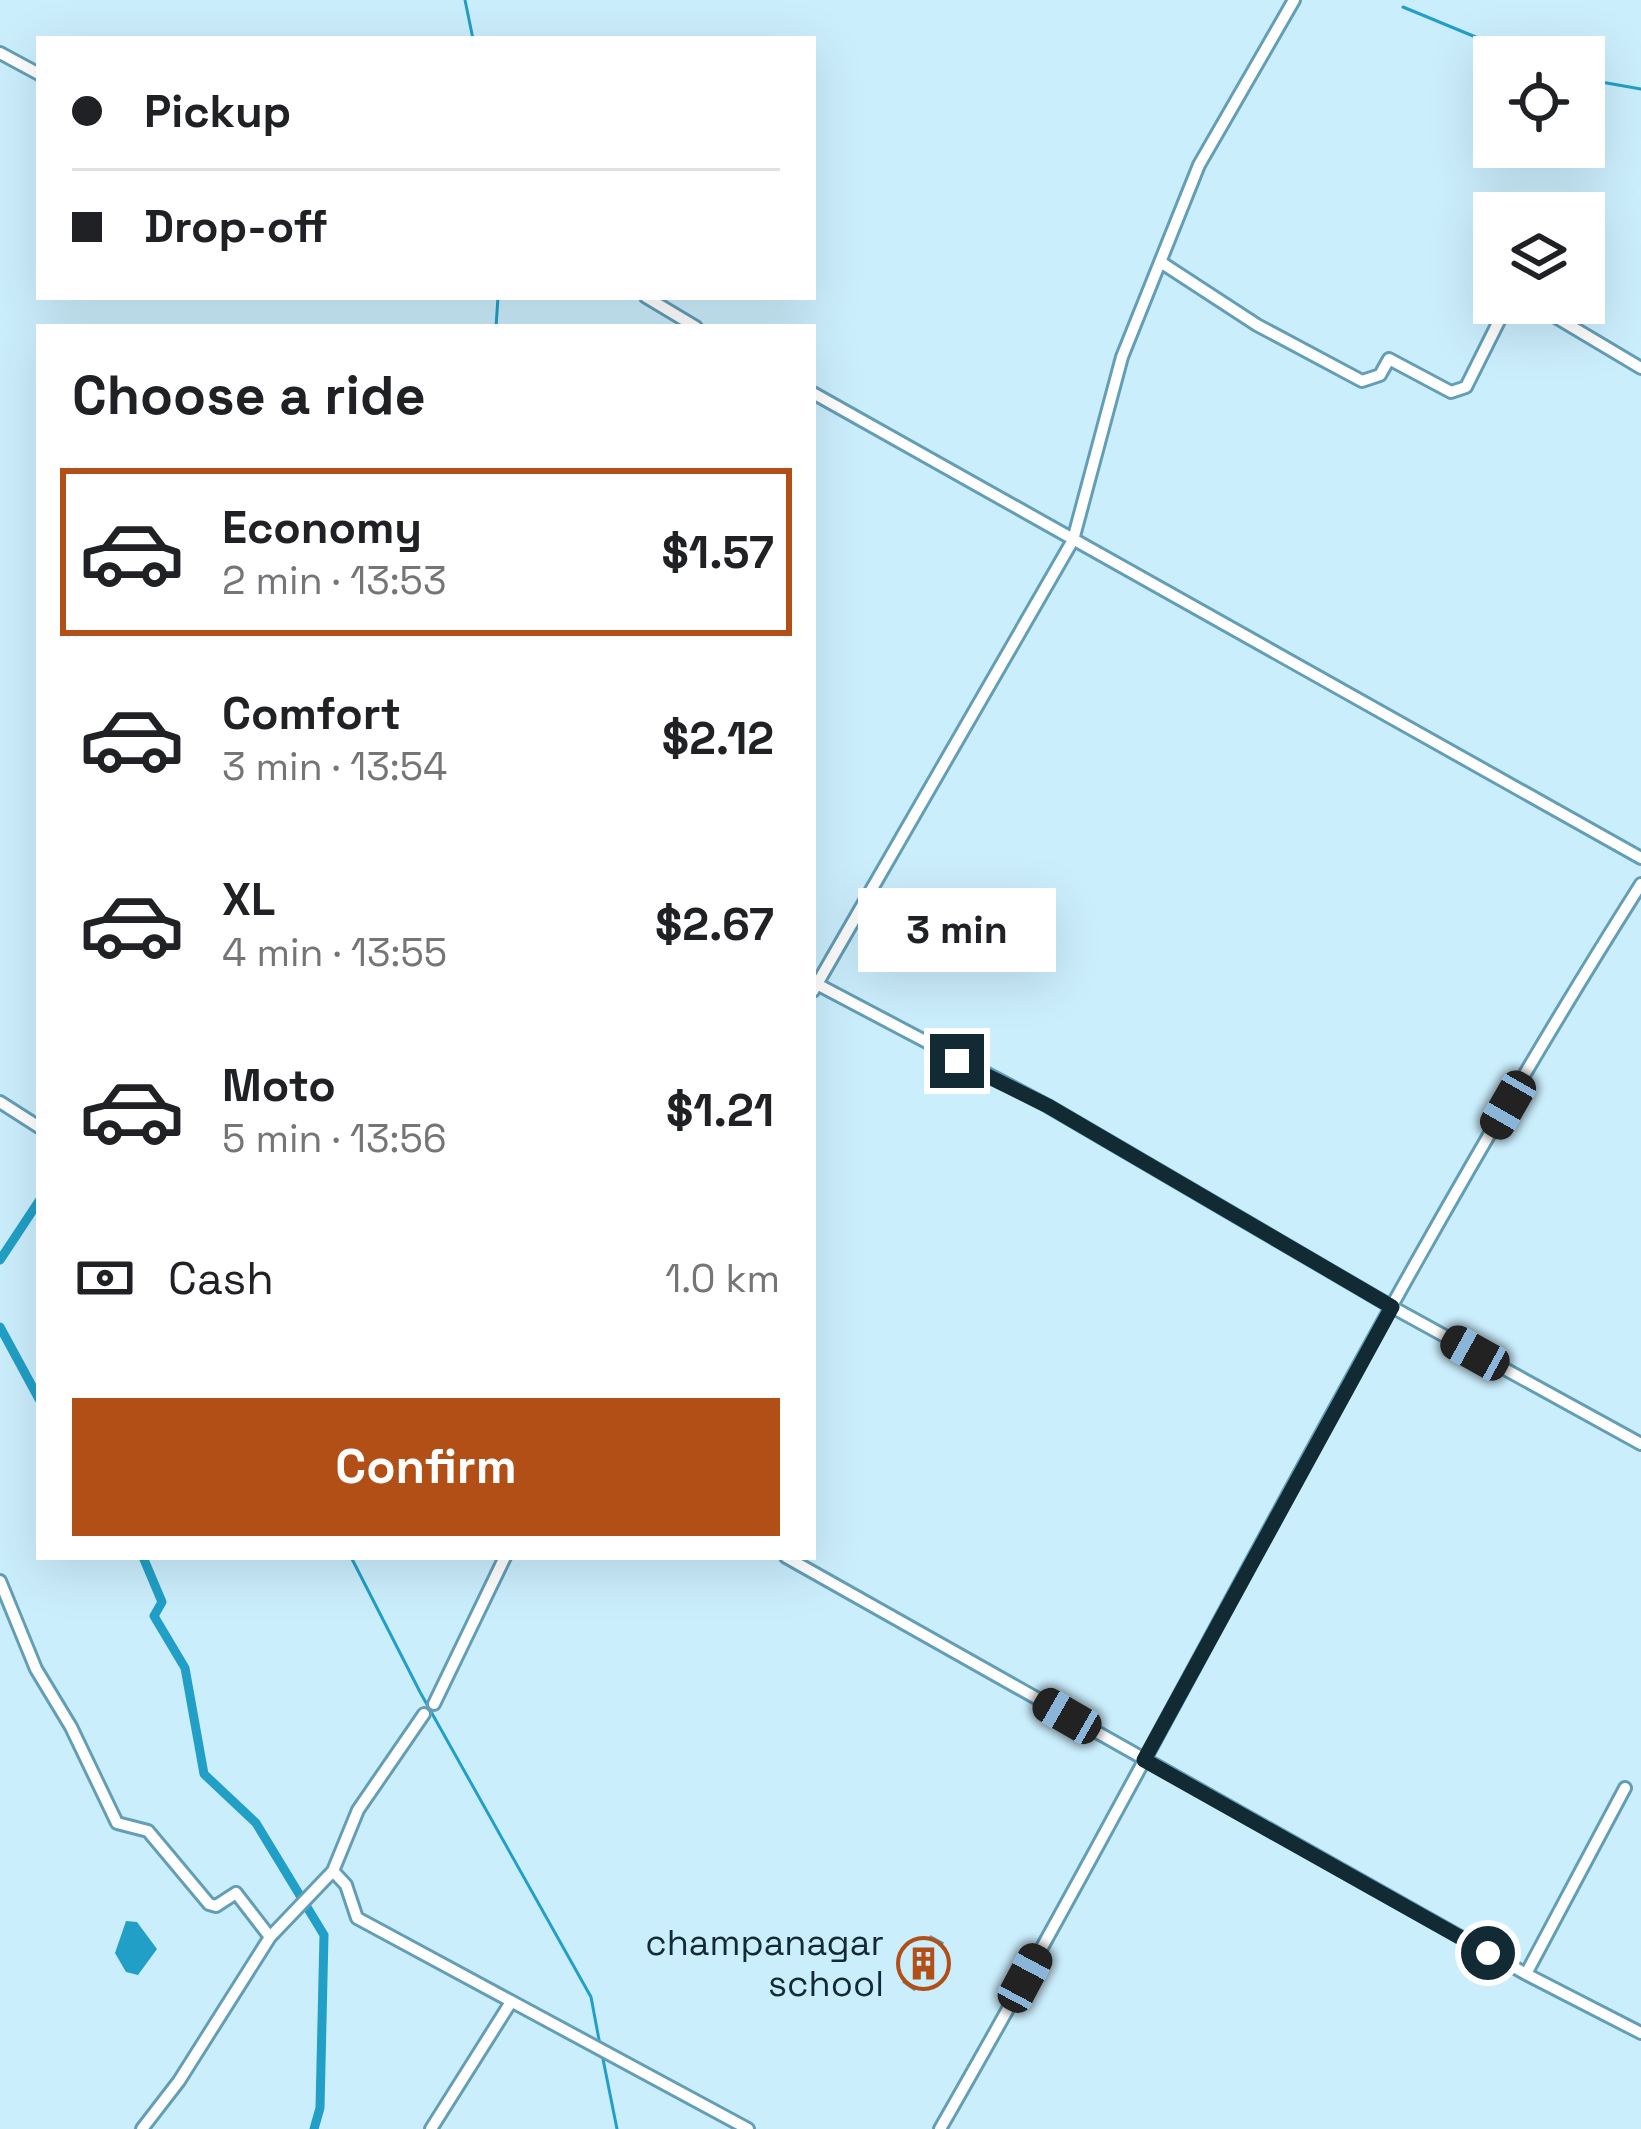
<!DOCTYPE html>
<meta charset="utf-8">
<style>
:root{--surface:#fff;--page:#f2f2f2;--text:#202124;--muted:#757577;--line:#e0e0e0;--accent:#b24f16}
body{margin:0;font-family:"Space Grotesk",sans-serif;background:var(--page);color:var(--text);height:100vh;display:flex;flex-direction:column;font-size:45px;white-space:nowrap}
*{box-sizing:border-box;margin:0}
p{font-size:39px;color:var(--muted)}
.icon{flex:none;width:66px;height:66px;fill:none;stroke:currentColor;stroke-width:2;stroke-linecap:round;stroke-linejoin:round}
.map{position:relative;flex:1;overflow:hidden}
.drawer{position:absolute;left:36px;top:324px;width:780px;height:1236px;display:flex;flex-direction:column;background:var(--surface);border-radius:0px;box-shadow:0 12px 48px #0002}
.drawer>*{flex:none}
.banner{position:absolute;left:36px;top:36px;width:780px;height:264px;border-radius:0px;box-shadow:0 12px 48px #0002;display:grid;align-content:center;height:264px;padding:0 36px;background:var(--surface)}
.fabs{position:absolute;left:1473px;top:36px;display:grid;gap:24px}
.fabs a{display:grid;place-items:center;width:132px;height:132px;border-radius:0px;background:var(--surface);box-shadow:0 12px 48px #0002;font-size:60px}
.end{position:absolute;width:54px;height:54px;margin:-27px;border:15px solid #112a33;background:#fff;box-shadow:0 0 0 6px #fff}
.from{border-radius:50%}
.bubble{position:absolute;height:84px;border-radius:0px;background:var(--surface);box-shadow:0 12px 48px #0002;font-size:39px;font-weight:600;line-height:84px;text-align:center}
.car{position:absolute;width:36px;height:72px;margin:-36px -18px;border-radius:15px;box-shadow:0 0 9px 3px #0007;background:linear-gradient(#222 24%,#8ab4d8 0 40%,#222 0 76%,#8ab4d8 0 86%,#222 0)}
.banner b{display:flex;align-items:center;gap:42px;height:114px;font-size:45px}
.banner b+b{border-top:3px solid var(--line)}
.banner i{width:30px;height:30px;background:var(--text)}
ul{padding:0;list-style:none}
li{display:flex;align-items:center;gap:36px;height:168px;margin:0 24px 18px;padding:0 12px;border:6px solid transparent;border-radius:0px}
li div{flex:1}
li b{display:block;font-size:45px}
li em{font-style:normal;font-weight:600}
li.selected{border-color:var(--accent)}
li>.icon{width:108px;height:108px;stroke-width:1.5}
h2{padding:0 36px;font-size:54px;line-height:144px}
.pay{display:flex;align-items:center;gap:30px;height:132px;padding:0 36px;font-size:45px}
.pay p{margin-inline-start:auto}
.button{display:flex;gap:24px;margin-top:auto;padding:24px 36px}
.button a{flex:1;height:138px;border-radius:0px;background:var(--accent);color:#fff;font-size:48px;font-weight:600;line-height:138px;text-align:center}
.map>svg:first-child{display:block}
</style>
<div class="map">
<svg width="1641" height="2129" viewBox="0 0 1641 2129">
<rect width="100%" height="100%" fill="#cbeefd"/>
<path fill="#219fc6" d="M126 1921 137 1922 157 1949 138 1975 126 1972 115 1953Z"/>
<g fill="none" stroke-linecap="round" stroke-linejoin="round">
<path stroke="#219fc6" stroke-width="3" d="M465 0 473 39
M1403 7 1524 57
M1584 79 1641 89
M496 327 498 297
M351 1557 420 1692 591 1997 600 2045
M602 2054 617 2129"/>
<path stroke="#219fc6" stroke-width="9" d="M0 1260 39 1201
M0 1327 39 1399
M143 1557 162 1602 154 1616 185 1668 204 1774 256 1823 324 1935 320 2108 314 2129"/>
</g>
<path fill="#63d3fc" stroke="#5f99b1" stroke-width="3" d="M931 1937 942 1943 914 1989 904 1982Z"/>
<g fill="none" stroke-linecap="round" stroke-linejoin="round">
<defs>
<path id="street" d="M0 53 39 74
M1162 263 1257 325 1362 381 1380 375 1389 359 1451 392 1466 387 1508 303
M646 297 696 327
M1532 303 1641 368
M813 393 1641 858
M813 982 1048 1106 1392 1307 1641 1444
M813 991 1073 540 1122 357 1199 165 1294 0
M0 1102 39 1127
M786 1557 1526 1974 1641 2033
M0 1581 36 1669 71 1727 117 1823 148 1831 209 1904 216 1906 236 1893 270 1937 333 1871 346 1885 357 1918 748 2129
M434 1704 505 1557
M333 1871 358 1810 424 1714
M1526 1974 1625 1788
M142 2129 179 2081 270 1937
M431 2129 511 2002
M940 2129C1177 1716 1386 1286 1641 884"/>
</defs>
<use href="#street" stroke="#639eb6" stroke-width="16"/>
<use href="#street" stroke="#fff" stroke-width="10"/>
</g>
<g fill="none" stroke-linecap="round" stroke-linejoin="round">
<path stroke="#112a33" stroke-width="15" d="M957 1061 1048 1106 1392 1307 1144 1760 1488 1953"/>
</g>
<defs>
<symbol id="building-ring" viewBox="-11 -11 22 22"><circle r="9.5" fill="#cbeefd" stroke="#b24f16" stroke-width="1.5"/><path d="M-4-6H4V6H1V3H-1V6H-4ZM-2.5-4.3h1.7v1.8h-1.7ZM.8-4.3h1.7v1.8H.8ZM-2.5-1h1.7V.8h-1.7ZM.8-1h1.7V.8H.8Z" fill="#b24f16"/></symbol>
</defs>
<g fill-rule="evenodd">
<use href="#building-ring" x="894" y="1934" width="59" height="59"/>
</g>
<g text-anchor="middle" stroke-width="9" stroke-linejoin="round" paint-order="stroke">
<g font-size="36" fill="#112a33" stroke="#cbeefd" text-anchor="end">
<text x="884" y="1955">champanagar<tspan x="884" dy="41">school</tspan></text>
</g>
</g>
</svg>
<div class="fabs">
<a><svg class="icon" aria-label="locate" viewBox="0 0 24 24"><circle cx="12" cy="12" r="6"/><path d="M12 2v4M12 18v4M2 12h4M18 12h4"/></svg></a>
<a><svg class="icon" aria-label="layers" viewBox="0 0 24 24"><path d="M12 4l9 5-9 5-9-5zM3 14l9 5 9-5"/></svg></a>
</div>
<i class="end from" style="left:1488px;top:1953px"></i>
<i class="end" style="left:957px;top:1061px"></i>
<div class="bubble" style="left:858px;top:888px;width:198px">3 min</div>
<i class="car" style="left:1508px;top:1105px;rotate:210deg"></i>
<i class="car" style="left:1475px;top:1353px;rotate:299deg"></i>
<i class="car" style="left:1067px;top:1716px;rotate:300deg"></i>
<i class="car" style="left:1025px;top:1978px;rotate:28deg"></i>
<div class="banner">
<b><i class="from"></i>Pickup</b>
<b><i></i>Drop-off</b>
</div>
<section class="drawer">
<h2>Choose a ride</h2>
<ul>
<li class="selected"><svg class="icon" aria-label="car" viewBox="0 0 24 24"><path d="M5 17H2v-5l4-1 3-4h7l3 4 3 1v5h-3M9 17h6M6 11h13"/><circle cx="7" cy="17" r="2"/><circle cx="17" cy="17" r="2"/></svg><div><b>Economy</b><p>2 min · 13:53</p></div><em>$1.57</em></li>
<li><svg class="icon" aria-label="car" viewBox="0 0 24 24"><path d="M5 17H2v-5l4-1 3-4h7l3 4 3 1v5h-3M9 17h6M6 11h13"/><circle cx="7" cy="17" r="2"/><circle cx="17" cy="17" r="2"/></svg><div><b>Comfort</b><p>3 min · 13:54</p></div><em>$2.12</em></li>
<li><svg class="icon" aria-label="car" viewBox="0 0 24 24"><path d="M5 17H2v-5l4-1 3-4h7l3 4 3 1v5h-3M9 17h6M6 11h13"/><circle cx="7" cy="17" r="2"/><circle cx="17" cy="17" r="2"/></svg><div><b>XL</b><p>4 min · 13:55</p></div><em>$2.67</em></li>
<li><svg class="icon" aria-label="car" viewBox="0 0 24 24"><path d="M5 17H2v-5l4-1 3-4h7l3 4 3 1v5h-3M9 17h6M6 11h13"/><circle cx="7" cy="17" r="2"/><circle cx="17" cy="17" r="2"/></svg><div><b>Moto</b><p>5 min · 13:56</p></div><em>$1.21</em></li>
</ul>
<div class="pay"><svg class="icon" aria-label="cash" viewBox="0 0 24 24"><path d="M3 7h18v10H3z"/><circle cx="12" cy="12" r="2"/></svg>Cash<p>1.0 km</p></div>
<div class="button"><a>Confirm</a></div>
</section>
</div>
